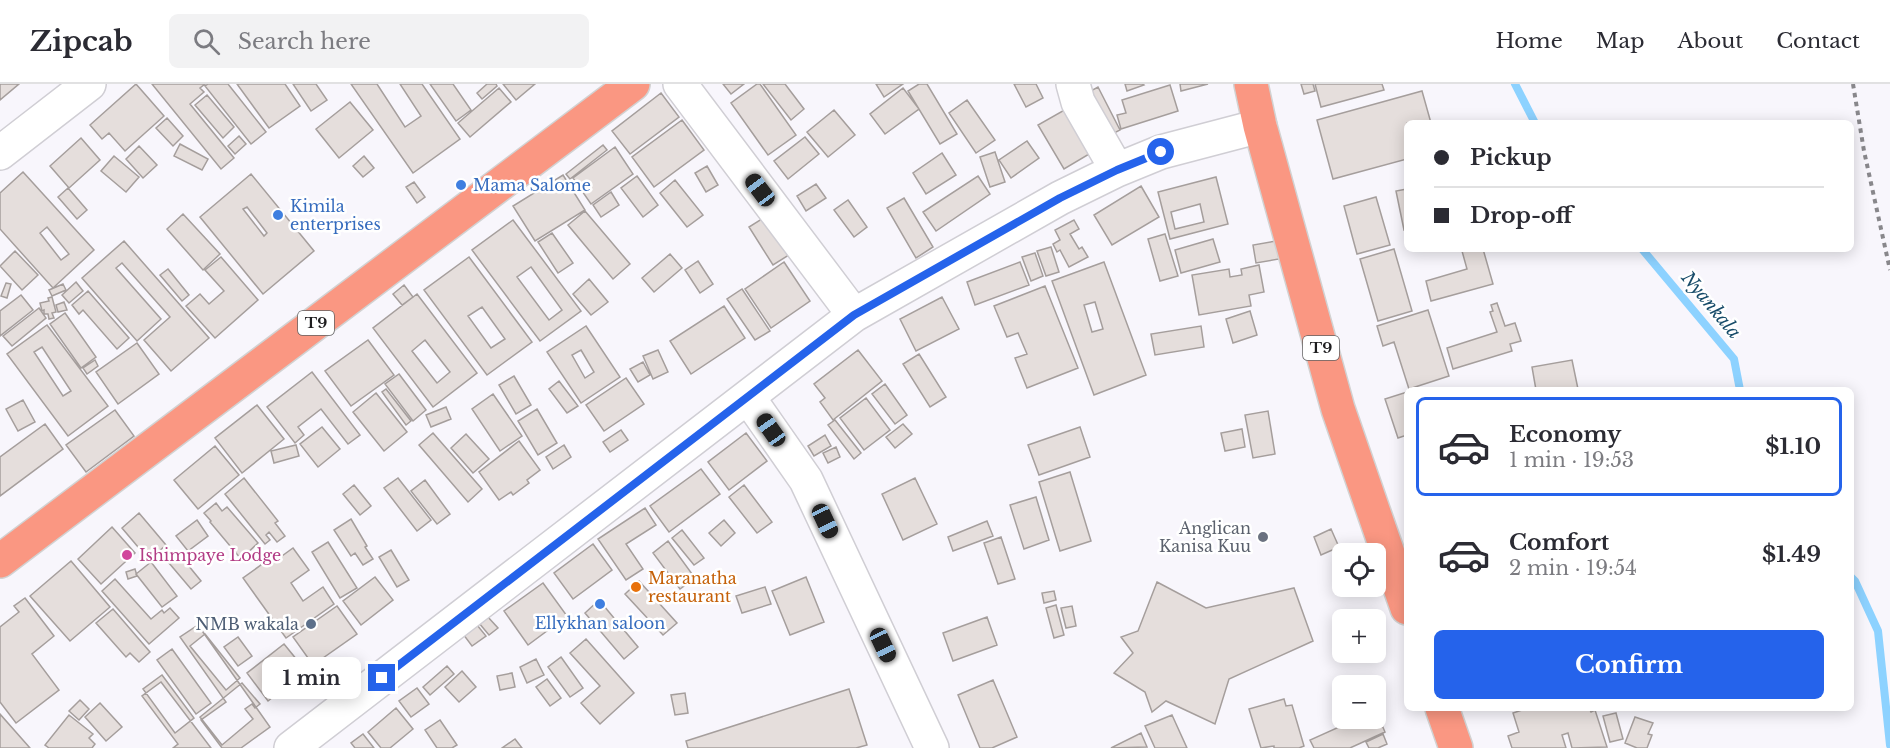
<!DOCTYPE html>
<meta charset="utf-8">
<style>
:root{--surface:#fff;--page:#f2f2f3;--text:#2b2b33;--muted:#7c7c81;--line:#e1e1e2;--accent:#2563eb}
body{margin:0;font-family:"Libre Baskerville",serif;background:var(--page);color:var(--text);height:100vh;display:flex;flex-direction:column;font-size:22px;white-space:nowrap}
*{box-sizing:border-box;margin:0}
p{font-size:20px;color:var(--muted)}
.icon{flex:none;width:33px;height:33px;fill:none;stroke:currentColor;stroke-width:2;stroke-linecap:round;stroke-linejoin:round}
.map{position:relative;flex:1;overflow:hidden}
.panel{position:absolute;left:1404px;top:303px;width:450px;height:324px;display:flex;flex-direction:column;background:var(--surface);border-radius:9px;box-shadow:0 3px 15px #0003}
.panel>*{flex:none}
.banner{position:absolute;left:1404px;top:36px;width:450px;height:132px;border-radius:9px;box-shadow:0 3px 15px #0003;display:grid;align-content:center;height:132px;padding:0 30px;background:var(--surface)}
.fabs{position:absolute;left:1332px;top:459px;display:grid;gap:12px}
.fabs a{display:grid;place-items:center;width:54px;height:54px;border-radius:9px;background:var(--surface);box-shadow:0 3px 15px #0003;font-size:30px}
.end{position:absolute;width:27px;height:27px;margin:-14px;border:8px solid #2563eb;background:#fff;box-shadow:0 0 0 3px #fff}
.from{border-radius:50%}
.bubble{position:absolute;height:42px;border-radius:9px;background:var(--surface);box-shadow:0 3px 15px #0003;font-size:20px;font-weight:700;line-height:42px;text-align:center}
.car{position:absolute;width:18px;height:36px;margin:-18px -9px;border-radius:8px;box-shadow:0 0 4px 2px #0007;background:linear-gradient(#222 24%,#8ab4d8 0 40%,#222 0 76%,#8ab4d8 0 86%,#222 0)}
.banner b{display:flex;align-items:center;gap:21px;height:57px;font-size:22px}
.banner b+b{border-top:2px solid var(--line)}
.banner i{width:15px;height:15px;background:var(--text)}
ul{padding:10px 0 0;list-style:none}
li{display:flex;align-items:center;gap:18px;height:99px;margin:0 12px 9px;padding:0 18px;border:3px solid transparent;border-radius:9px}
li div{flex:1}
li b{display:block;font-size:22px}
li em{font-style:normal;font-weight:700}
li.current{border-color:var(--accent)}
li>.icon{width:54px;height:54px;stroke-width:1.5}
.action{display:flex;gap:12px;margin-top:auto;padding:12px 30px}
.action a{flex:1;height:69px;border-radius:9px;background:var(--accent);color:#fff;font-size:24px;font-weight:700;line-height:69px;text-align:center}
header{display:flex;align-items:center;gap:36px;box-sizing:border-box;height:84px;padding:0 30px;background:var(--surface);border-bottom:2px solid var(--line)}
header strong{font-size:28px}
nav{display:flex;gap:33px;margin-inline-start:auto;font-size:21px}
.search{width:420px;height:54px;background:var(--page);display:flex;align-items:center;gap:15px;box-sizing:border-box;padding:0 21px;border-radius:9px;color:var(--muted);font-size:22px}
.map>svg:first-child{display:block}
</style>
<header>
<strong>Zipcab</strong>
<div class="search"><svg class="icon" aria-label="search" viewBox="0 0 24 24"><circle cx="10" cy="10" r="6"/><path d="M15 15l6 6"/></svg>Search here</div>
<nav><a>Home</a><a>Map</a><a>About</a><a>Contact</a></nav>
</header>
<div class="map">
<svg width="1890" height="664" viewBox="0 0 1890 664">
<rect width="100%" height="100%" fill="#f8f6fc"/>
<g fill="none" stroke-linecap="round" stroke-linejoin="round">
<path stroke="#8dd2ff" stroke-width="8" d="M1515 0 1535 39
M1642 165 1734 275 1740 306
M1851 493 1855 497 1878 547 1890 661"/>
</g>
<path fill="#e5dedc" stroke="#a59e9c" stroke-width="1.5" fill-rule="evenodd" d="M0 0H19L0 16Z
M136 0 164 32 125 67 109 49 102 55 90 41Z
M152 0H205L200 4 204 8 190 20 234 74 221 85Z
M208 0H228L266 48 251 60 205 2Z
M237 0H285L300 22 269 44Z
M293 0H316L327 16 311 27Z
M351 0H377L405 43 421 32 400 0H422L460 55 413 89Z
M430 0H453L471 26 456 37Z
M487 0H496L497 2 482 15 477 9Z
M503 0H535L516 16Z
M723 0H744L731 10Z
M757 0H760L796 51 768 71 731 19Z
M763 0H785L804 25 791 36Z
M876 0H903L884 13Z
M919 0H927L957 50 940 60 908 7Z
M1014 0H1036L1043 14 1026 23Z
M1125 0H1143L1144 1 1127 7Z
M1180 0H1208L1181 7Z
M1301 0H1313L1315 7 1304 10Z
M1315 0H1382L1384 6 1321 23Z
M1170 1 1178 27 1121 45 1117 31 1126 29 1122 16Z
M1098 3 1120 46 1101 56 1078 14Z
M499 4 511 18 470 53 458 39Z
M903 4 919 25 885 50 870 30Z
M1422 7 1431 39H1407V75L1333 95 1317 36Z
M661 9 679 33 630 70 612 47Z
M207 11 234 43 223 54 195 21Z
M967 16 995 56 976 69 949 29Z
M350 18 373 46 339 74 316 45Z
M1075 20 1101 63 1064 85 1038 41Z
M834 26 855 51 828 73 807 48Z
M167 34 183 52 173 62 156 44Z
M682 36 704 66 654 103 632 73Z
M239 52 246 60 235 70 228 62Z
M805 53 819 70 788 95 774 77Z
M81 54 100 76 69 104 50 82Z
M1027 57 1039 74 1011 94 999 76Z
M180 60 208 75 202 86 174 72Z
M603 61 607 66 570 95 566 90Z
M139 62 157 81 143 94 126 75Z
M615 63 633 90 591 120 573 94Z
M995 68 1005 98 990 103 980 73Z
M942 69 956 91 926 110 913 89Z
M114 72 139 93 126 108 101 87Z
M364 72 374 84 363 93 353 82Z
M707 82 718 101 706 108 695 89Z
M23 88 94 166 53 204 0 145V109ZM47 143 69 170 61 176 40 149Z
M251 90 314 167 263 210 200 133ZM247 123 267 149 264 152 243 125Z
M563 91 585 126 535 157 513 122Z
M637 92 658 121 643 133 621 104Z
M978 92 990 110 936 147 923 128Z
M1216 93 1228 140 1170 155 1158 108ZM1200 120 1204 138 1175 145 1171 128Z
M675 96 703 131 687 143 660 109Z
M414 98 425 113 417 119 406 103Z
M816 100 826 114 806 127 797 112Z
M1141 102 1159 133 1112 161 1094 131Z
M68 104 87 126 77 135 58 113Z
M1407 105V145L1404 146 1396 107Z
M611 108 619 121 601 133 593 121Z
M1376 113 1390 161 1357 170 1344 122Z
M904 114 933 163 916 174 887 124Z
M848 116 867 143 854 153 834 126Z
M585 127 630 180 613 195 568 141Z
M183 130 220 170 203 186 167 145Z
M768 131 792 169 773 181 749 143Z
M513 136 581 227 540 257 472 166ZM531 183 562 226 549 236 517 193Z
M1074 136 1079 145 1070 150 1079 165 1082 163 1088 173 1069 183 1060 166 1057 168 1053 160 1060 156 1055 146Z
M552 149 573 179 558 189 538 158Z
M1165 150 1178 192 1160 197 1148 155Z
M1213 155 1220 178 1181 189 1175 166Z
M124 157 209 254 171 287 144 256 170 233 122 179 116 184 161 235 137 257 82 194Z
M1276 157 1279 175 1256 179 1253 161Z
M1051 163 1059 188 1046 192 1037 167Z
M1394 165 1412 227 1378 237 1360 175Z
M1470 165H1483L1493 200 1431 217 1426 197 1467 185 1462 167Z
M15 167 38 191 22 206 0 182Z
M1035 169 1043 192 1031 197 1022 173Z
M670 170 682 184 654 208 642 194Z
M221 173 258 216 215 254 186 222 200 210 209 220 224 207 205 186Z
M469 173 532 258 487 291 424 206ZM482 223 505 255 491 264 468 232Z
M698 177 713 200 700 209 685 186Z
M784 178 810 217 771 244 745 205Z
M1020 178 1029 201 975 221 967 198Z
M1104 178 1146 291 1094 311 1052 197ZM1095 218 1103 245 1092 248 1084 221Z
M1259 181 1264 208 1249 211 1251 222 1199 231 1192 191 1229 185 1230 193 1242 191 1241 185Z
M168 185 189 211 182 217 160 191Z
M589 195 608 218 591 231 573 210Z
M76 198 83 207 69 219 62 211Z
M6 199 11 200 7 214 1 212Z
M63 200 66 206 52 212 49 206Z
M404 201 413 213 402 221 393 210Z
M1045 202 1078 284 1027 304 1015 274 1027 270 1018 249 1007 253 994 222Z
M742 205 770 247 755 256 727 215Z
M88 207 129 254 117 265 83 226 79 230 72 221Z
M417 210 477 289 433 323 373 244ZM425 256 450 288 437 299 412 267Z
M21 211 33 226 0 252V227Z
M52 213 56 228 52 229 54 234 49 235 48 230H44V226L42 227 40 219 49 217 48 214Z
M942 213 959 245 916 267 900 235Z
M64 218 67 226 58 228 56 221Z
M1497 219 1505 242 1515 239 1521 257 1510 260 1512 267 1453 285 1447 264 1497 248 1490 228 1493 227 1491 221Z
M724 222 745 254 691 290 670 257Z
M39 224 46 234 12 262 3 252Z
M1428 226 1449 292 1409 305 1394 258 1383 262 1377 242Z
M1250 227 1257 251 1233 259 1226 235Z
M65 229 96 273 81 284 50 240Z
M47 241 108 322 68 352 7 270ZM42 263 71 307 63 312 34 268Z
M586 242 620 293 581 319 547 268ZM581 266 594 288 585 294 572 271Z
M1201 242 1204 263 1155 271 1151 250Z
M368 256 394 291 351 322 325 287Z
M137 259 159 290 118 320 96 288Z
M658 266 668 288 653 295 643 272Z
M858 266 882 297 833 336 820 318 825 314 814 300Z
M919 270 946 313 930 323 903 280Z
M95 276 98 282 87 290 83 284Z
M1572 276 1578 305 1536 306 1532 283Z
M643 278 650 291 638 298 630 285Z
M312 288 360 351 348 360 321 325 298 343 304 351 295 359 267 323Z
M399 290 426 326 413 337 385 300Z
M514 292 531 321 516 330 499 301Z
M626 294 644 320 604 347 586 321Z
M559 297 578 322 567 329 549 305Z
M885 300 907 331 895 340 872 310Z
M386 305 411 337 406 341 382 308Z
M1407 308V351L1398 354 1385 315Z
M376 309 407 348 384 367 353 328Z
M493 310 522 352 500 367 472 325Z
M866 314 890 346 864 366 840 334Z
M23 316 35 338 18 347 6 325Z
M257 321 284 355 242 389 215 354Z
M446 323 451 335 431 343 426 331Z
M537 325 557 359 538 371 518 337Z
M115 326 134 352 86 388 66 361Z
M1268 327 1275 370 1253 374 1245 331Z
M835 336 861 369 854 375 828 341Z
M45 340 63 365 0 412V373Z
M903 340 912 350 895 364 886 353Z
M322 343 340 365 318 383 300 360Z
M1080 343 1090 373 1039 391 1028 361Z
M1242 345 1245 363 1225 367 1221 349Z
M621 346 628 356 610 368 603 358Z
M433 349 482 405 468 418 419 361Z
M746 349 767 377 729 406 708 378Z
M466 350 489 375 473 389 451 364Z
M825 351 831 362 814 372 808 362Z
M519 357 540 386 527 396 529 399 513 411 511 408 499 416 479 388Z
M296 361 299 372 274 379 271 367Z
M564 361 571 373 553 385 546 373Z
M215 362 239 391 198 425 174 396Z
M836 363 840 373 828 379 823 369Z
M701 385 720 410 669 448 650 422Z
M1070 388 1091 457 1060 467 1039 398Z
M244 394 278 437 275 439 285 452 277 458 269 448 266 451 270 456 265 460 225 410Z
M398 394 431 436 417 447 384 404Z
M915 394 937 440 903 456 882 410Z
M425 396 450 430 437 440 411 407Z
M354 401 371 422 360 431 343 410Z
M744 401 772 438 757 449 729 413Z
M1036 413 1049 456 1024 465 1010 421Z
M216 419 222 427 227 423 258 459 241 475 210 438 211 437 204 429Z
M645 424 656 441 626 460 643 485 626 496 598 455Z
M139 429 166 461 149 476 122 444Z
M351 435 367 462 365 463 373 475 363 481 355 469 351 472 334 446Z
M197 436 208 452 188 467 176 452Z
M724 436 735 449 721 462 709 449Z
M987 437 993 452 953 467 948 453Z
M112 443 135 469 101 500 78 475Z
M1331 445 1339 463 1321 471 1314 453Z
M682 446 704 474 694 481 672 454Z
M1001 453 1015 495 998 500 984 459Z
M668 457 695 494 680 505 653 469Z
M328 458 357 504 340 514 312 468Z
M593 460 612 486 573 515 554 489Z
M293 464 309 486 291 499 303 517 323 503 334 520 286 554 243 494 272 473 275 477Z
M391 466 409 496 397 503 379 473Z
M179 470 201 497 191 505 169 479Z
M71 477 110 523 70 557 30 512Z
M151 478 177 512 162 523 136 490Z
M135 485 137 492 128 495 126 488Z
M375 493 393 516 361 541 343 517Z
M806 493 824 538 790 551 772 507Z
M115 495 151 535 162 526 164 529 170 524 179 534 149 560 102 507Z
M639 497 677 539 663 551 625 510Z
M1157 498 1206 524 1294 504 1313 557 1229 595 1215 640 1166 617 1152 628 1145 608 1114 589 1133 569 1121 553 1138 547Z
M543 499 567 532 528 561 504 527Z
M765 503 771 520 742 529 736 512Z
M1054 507 1056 516 1044 519 1042 509Z
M25 514 54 552 32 570 59 606 16 639 0 618V543L19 528 14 522Z
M599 516 638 563 624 575 585 529Z
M1056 521 1064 551 1054 554 1046 524Z
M337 522 357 550 313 581 293 553Z
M1072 522 1076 542 1066 544 1061 524Z
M113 525 150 568 139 578 130 569 126 573 96 539Z
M487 532 498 544 489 551 479 539Z
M987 533 997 561 953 577 943 549Z
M198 541 270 643 241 664H222L201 636 226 618 180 553Z
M477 541 486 552 472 562 463 550Z
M205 550 240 594 226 606 190 562Z
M238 553 252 572 238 582 224 563Z
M586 555 634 609 600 640 581 619 600 602 570 569Z
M284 560 306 587 268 617 247 589Z
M172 565 211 619 196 630 157 576Z
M561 573 583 604 570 613 548 583Z
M536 575 544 591 527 599 520 583Z
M447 582 454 590 430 611 423 603Z
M462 587 476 603 459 618 445 603Z
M512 589 515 603 500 606 497 592Z
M162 591 194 634 175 649 143 605Z
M547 595 561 614 550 622 536 603Z
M993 596 1017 653 992 664H980L958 611Z
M161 598 211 664H173L178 660 142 612Z
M242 599 260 620 255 624 252 620 245 625 253 635 222 661 200 633Z
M417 604 429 620 411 633 399 617Z
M849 605 867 661 856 664H688L686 657Z
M685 609 688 629 675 631 671 611Z
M1284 615 1286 622 1292 621 1304 662 1299 664H1274V662L1261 664 1249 625Z
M80 616 89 625 79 636 69 627Z
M100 619 122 643 106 657 85 633Z
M396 624 413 645 390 664H381L368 648Z
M1528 624H1589L1591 628 1595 626 1607 663 1572 664 1568 649 1562 651 1566 664H1512L1508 652 1519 648 1513 629Z
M1376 627 1385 648 1350 664H1314L1310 656 1359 634H1376Z
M1616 629 1623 655 1610 658 1603 632Z
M0 630 30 664H0Z
M69 631 93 650 89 654 95 660 92 664H49L45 661Z
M1172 631 1187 664H1155L1145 642Z
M1635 633 1653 639 1648 650 1652 651 1647 664H1637L1625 659Z
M440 636 457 661 452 664H437L425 646Z
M1141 649 1147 663 1111 664Z
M363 650 374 664H355L351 659Z
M1383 650 1387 660 1378 664H1369L1366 658Z
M515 655 522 664H502Z"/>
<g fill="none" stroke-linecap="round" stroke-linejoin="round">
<defs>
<path id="minor" d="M680 0 854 231
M1073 0 1078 18 1117 86
M0 69 89 0
M748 313 806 396 932 664
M291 664 854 231 1060 114 1117 86 1161 68 1260 42"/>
<path id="highway" d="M1251 0 1260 42 1338 325 1407 524
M0 477 633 0
M1442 624 1456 664"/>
</defs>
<use href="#minor" stroke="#d0ced4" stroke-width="36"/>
<use href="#highway" stroke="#d2d2d2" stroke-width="36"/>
<path stroke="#88878b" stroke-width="4" stroke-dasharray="4.5 4.5" stroke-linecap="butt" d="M1853 0 1864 67 1890 186"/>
<use href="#minor" stroke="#fff" stroke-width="33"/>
<use href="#highway" stroke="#fa9782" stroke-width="33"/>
</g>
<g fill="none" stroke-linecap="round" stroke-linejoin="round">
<path stroke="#2563eb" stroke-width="8" d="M382 594 854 231 1060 114 1117 86 1161 68"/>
</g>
<g fill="#3f7fe0" stroke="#fff" stroke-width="2">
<circle cx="461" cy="101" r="6"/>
<circle cx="278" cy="131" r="6"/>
<circle cx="600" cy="520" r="6"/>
</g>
<circle fill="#6b7280" stroke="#fff" stroke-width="2" cx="1263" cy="453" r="6"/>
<circle fill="#d1479c" stroke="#fff" stroke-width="2" cx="127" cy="471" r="6"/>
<circle fill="#e8710a" stroke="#fff" stroke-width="2" cx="636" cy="503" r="6"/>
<circle fill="#5c6f8a" stroke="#fff" stroke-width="2" cx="311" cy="540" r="6"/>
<g text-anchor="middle" stroke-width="5" stroke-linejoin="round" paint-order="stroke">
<g fill="#fff" stroke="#626162" stroke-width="1.5">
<rect x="298" y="227" width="36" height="24" rx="4.5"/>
<rect x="1303" y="252" width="36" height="24" rx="4.5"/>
</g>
<g font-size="15" font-weight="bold" fill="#1e1d1f">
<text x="316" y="244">T9</text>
<text x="1321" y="269">T9</text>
</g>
<g font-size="16" fill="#366cbe" stroke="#fff" text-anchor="start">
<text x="473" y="107">Mama Salome</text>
<text x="290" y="128">Kimila<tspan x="290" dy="18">enterprises</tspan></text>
<text x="600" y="545" text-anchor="middle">Ellykhan saloon</text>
</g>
<g font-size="16" fill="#5b616d" stroke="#fff" text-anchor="end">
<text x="1251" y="450">Anglican<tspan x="1251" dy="18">Kanisa Kuu</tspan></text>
</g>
<g font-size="16" fill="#b23c85" stroke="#fff" text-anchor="start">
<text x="139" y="477">Ishimpaye Lodge</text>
</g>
<g font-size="16" fill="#c56008" stroke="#fff" text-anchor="start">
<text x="648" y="500">Maranatha<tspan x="648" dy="18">restaurant</tspan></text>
</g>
<g font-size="16" fill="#4e5e75" stroke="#fff" text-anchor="end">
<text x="299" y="546">NMB wakala</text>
</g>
<g font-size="18" font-style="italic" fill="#184c6a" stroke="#fff">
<text transform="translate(1711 221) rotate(50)" y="6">Nyankala</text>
</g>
</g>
</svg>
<div class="fabs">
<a><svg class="icon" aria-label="locate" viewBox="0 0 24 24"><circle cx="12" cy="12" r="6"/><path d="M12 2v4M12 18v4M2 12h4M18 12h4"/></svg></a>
<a>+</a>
<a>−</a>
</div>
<i class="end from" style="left:1161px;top:68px"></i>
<i class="end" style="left:382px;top:594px"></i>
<div class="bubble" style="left:262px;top:573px;width:99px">1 min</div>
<i class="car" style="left:760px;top:106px;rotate:323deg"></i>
<i class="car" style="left:771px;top:346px;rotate:325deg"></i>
<i class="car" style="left:825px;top:437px;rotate:155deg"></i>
<i class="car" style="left:883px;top:561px;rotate:155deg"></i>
<div class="banner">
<b><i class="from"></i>Pickup</b>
<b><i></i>Drop-off</b>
</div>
<section class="panel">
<ul>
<li class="current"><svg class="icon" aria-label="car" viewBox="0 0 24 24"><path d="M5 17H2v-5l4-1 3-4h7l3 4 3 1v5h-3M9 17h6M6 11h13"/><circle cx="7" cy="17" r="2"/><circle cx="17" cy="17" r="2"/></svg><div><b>Economy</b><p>1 min · 19:53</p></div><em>$1.10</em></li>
<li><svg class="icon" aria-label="car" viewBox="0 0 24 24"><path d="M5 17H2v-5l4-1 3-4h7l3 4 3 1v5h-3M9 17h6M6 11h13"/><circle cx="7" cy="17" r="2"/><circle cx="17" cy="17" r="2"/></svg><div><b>Comfort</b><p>2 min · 19:54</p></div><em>$1.49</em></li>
</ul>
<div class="action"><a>Confirm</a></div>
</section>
</div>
